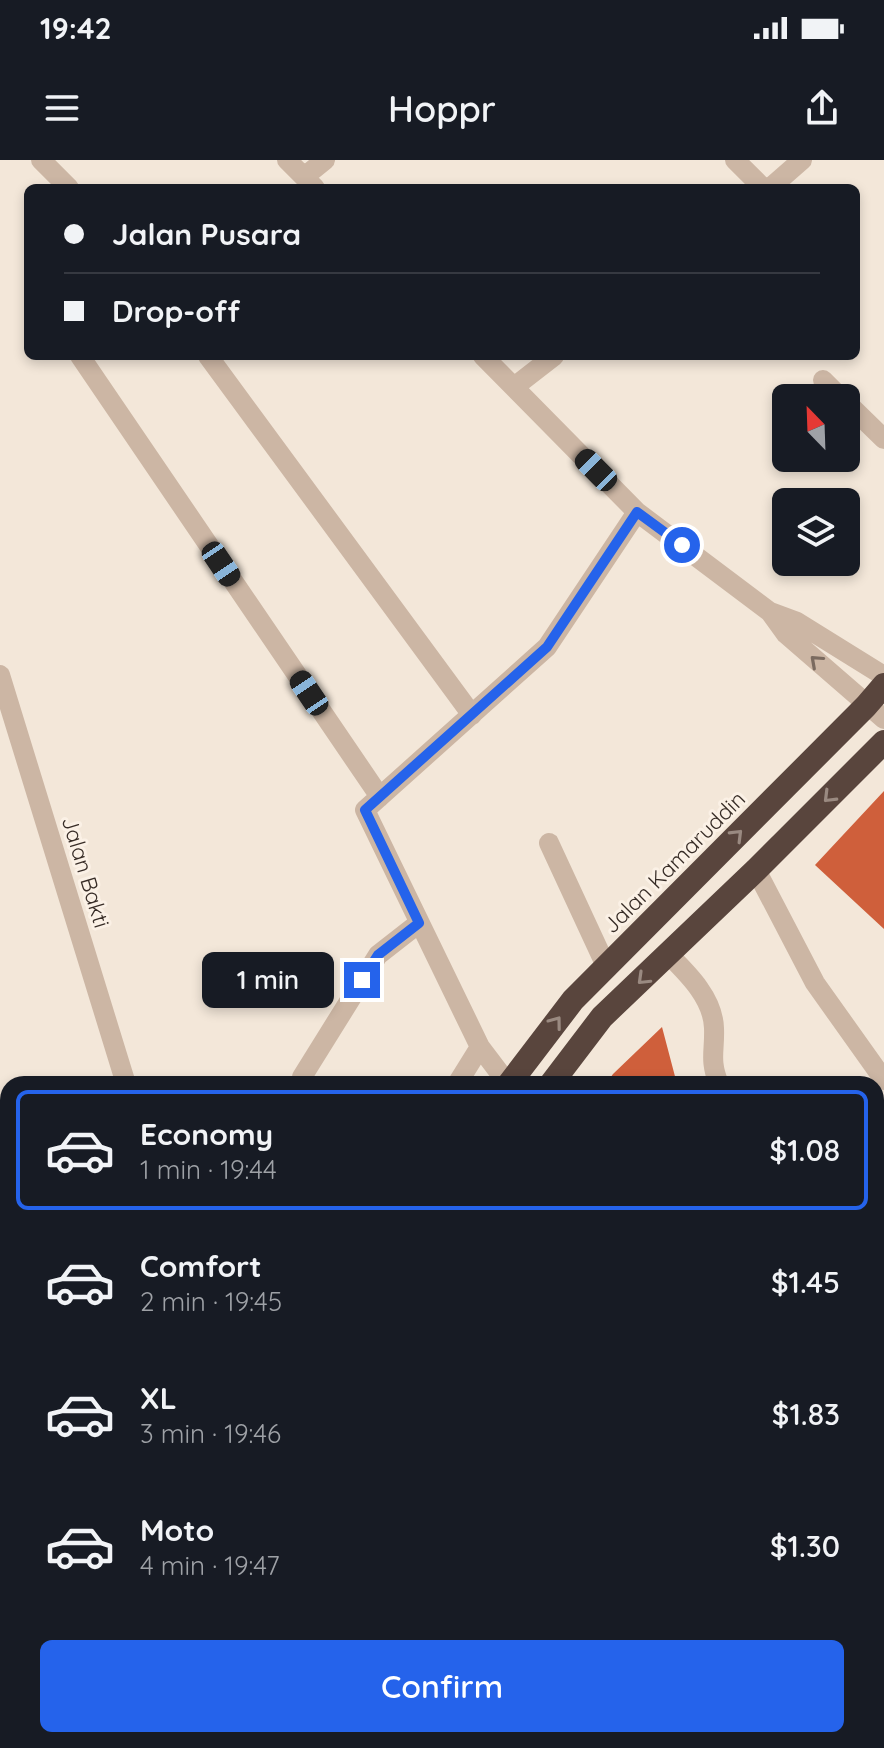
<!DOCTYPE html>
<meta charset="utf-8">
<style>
:root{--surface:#171b24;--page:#20242c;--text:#f1f3f6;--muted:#9ea1a6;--line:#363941;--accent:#2563eb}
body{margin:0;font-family:Quicksand,sans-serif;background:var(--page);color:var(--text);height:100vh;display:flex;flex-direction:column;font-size:30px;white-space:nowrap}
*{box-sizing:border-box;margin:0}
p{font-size:26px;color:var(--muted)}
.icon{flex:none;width:44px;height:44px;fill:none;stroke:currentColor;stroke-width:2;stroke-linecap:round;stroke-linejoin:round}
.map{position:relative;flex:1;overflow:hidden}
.details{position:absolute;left:0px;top:916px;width:884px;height:672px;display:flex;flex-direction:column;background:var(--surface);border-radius:24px 24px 0 0;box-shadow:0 4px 12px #0003}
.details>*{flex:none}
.guide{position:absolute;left:24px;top:24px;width:836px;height:176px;border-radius:12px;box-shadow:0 4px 12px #0003;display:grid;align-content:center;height:176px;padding:0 40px;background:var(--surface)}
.needle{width:52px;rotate:337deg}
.tools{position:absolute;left:772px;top:224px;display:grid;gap:16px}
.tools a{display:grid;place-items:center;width:88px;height:88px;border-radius:12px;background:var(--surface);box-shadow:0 4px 12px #0003;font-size:40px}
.end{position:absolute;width:36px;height:36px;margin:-18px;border:10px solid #2563eb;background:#fff;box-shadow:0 0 0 4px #fff}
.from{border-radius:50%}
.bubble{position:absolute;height:56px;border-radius:12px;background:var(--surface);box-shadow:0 4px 12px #0003;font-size:26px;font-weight:600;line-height:56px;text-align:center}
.car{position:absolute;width:24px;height:48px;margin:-24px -12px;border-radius:10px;box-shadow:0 0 6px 2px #0007;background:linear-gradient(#222 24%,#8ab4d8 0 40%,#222 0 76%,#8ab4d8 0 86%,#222 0)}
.guide b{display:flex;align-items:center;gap:28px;height:76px;font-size:30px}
.guide b+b{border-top:2px solid var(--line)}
.guide i{width:20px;height:20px;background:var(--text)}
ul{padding:14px 0 0;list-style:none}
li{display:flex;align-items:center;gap:24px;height:120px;margin:0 16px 12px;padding:0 24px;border:4px solid transparent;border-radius:12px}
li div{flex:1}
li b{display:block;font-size:30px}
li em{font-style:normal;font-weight:600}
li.selected{border-color:var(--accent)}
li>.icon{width:72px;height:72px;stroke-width:1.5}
.cta{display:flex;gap:16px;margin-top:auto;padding:16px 40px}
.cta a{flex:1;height:92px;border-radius:12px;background:var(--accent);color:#fff;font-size:32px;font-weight:600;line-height:92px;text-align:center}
.status{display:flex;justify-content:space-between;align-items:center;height:56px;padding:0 40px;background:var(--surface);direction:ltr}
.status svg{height:22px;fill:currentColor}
header{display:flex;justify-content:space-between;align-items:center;height:104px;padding:0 40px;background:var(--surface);font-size:36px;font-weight:600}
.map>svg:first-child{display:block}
</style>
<div class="status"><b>19:42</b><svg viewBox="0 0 49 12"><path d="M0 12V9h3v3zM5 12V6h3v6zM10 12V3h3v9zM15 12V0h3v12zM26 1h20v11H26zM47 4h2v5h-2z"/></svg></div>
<header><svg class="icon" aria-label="menu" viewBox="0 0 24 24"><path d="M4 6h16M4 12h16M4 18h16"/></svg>Hoppr<svg class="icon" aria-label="share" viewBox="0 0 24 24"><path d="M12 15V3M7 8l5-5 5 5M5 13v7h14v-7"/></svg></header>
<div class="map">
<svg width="884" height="1588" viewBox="0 0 884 1588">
<rect width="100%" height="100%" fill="#f3e7d9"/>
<path fill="#cf5f3b" d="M884 631V769L815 705Z
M662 867 677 924H606L613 914Z"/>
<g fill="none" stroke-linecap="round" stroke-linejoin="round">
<path stroke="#ccb6a4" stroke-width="20" d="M41 0 69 28
M287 0 315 28
M735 0 763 28
M304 17 325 0
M770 28 802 0
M80 196 380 637
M208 196 472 555
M483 196 637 352 770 452 797 462 884 516
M823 220 841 238
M514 227 554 196
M846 242 884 279
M770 452 786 474 884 559
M0 515 126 924
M549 683 606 806
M756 710 815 823 884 920
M668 794C688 814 713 838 714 868 715 891 709 900 719 924
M302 917 378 795 419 763
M457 924 480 887
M508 924 480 887 365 650 547 487 637 352
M876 1078 884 1089
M0 1152 8 1164
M876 1318 884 1312
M0 1330 8 1322
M876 1398 884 1411
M299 1580 306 1588
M676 1580 682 1588
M821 1580 827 1588
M873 1588 884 1581"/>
<path stroke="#59453d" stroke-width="24" d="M509 924 573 840 866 546 884 525
M551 924 602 857 756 710 884 582
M106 1588 114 1580
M151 1588 157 1580"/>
</g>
<defs><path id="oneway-chevron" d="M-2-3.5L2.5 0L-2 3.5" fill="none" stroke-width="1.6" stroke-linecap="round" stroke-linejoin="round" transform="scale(2)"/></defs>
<use stroke="#7a6a5f" href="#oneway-chevron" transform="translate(816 501) rotate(-138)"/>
<g stroke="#9a8a81">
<use href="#oneway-chevron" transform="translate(829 637) rotate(135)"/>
<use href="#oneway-chevron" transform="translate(737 675) rotate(-45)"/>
<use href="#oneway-chevron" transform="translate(643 819) rotate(136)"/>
<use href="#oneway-chevron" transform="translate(556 862) rotate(-53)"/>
</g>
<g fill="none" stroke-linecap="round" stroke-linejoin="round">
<path stroke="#2563eb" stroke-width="10" d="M362 820 378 795 419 763 365 650 547 487 637 352 682 385"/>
</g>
<g text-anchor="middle" stroke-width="6" stroke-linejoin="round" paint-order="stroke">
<g font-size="22" fill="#372c26" stroke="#fbf1e6">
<text transform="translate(674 702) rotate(-45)" y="8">Jalan Kamaruddin</text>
<text transform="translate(86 712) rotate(73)" y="8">Jalan Bakti</text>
</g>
</g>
</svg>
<div class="tools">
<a><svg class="needle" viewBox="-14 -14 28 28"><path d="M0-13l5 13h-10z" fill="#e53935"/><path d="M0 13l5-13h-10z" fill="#9ea1a6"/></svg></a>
<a><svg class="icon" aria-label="layers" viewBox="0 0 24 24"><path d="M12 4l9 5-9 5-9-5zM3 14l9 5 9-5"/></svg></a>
</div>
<i class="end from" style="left:682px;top:385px"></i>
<i class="end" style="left:362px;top:820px"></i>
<div class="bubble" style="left:202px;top:792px;width:132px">1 min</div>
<i class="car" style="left:596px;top:310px;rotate:315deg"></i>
<i class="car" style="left:221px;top:404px;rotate:146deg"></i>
<i class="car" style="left:309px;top:533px;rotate:326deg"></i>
<div class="guide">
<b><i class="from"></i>Jalan Pusara</b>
<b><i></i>Drop-off</b>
</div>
<section class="details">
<ul>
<li class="selected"><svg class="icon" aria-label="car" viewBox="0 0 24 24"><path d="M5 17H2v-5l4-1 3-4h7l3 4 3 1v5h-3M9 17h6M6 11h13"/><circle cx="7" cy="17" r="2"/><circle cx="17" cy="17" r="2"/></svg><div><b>Economy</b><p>1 min · 19:44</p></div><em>$1.08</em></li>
<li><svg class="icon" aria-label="car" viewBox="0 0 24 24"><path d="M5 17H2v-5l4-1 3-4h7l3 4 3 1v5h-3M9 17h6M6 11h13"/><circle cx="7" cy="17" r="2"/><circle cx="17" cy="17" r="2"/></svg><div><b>Comfort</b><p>2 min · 19:45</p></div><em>$1.45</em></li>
<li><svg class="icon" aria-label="car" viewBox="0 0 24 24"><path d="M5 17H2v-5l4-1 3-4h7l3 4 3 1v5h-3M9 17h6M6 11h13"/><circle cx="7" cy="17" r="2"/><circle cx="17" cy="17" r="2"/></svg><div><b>XL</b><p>3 min · 19:46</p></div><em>$1.83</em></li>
<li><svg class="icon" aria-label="car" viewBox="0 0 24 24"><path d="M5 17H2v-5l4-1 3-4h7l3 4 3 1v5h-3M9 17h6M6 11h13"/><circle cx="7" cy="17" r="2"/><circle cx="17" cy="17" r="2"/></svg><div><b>Moto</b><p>4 min · 19:47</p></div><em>$1.30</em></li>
</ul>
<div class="cta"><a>Confirm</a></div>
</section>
</div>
